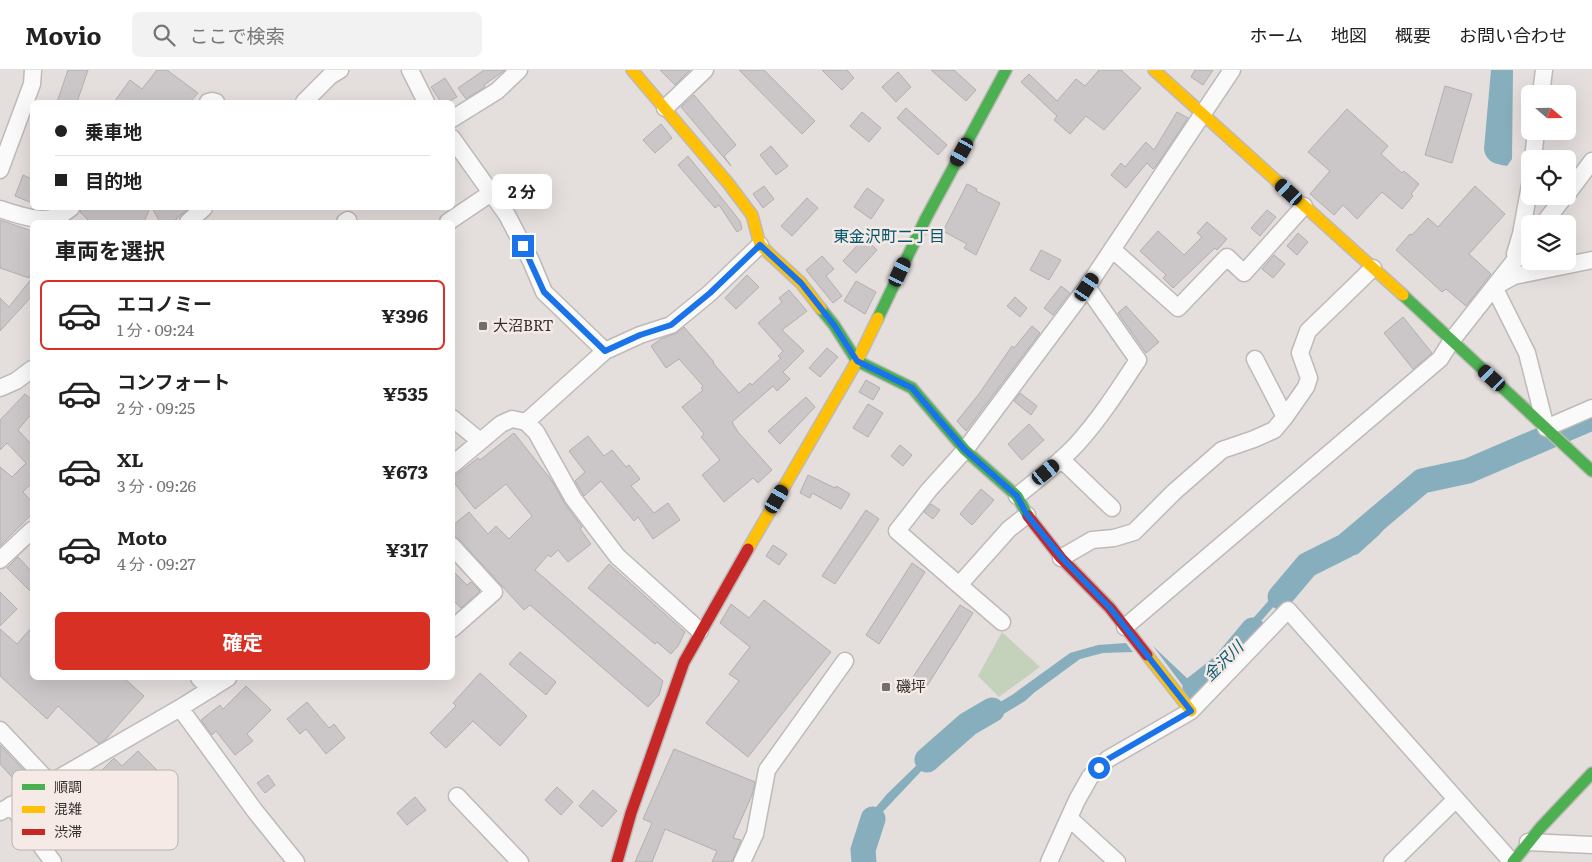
<!DOCTYPE html>
<html lang="ja">
<meta charset="utf-8">
<style>
:root{--surface:#fff;--page:#f2f2f2;--text:#222;--muted:#767676;--line:#e0e0e0;--accent:#d93025}
body{margin:0;font-family:Literata,"Noto Sans JP",serif;background:var(--page);color:var(--text);height:100vh;display:flex;flex-direction:column;font-size:19px;white-space:nowrap}
*{box-sizing:border-box;margin:0}
p{font-size:16px;color:var(--muted)}
.icon{flex:none;width:28px;height:28px;fill:none;stroke:currentColor;stroke-width:2;stroke-linecap:round;stroke-linejoin:round}
.map{position:relative;flex:1;overflow:hidden}
.side{position:absolute;left:30px;top:150px;width:425px;height:460px;display:flex;flex-direction:column;background:var(--surface);border-radius:8px;box-shadow:0 5px 20px #0002}
.side>*{flex:none}
.banner{position:absolute;left:30px;top:30px;width:425px;height:110px;border-radius:8px;box-shadow:0 5px 20px #0002;display:grid;align-content:center;height:110px;padding:0 25px;background:var(--surface)}
.needle{width:32px;rotate:110deg}
.fabs{position:absolute;left:1521px;top:15px;display:grid;gap:10px}
.fabs a{display:grid;place-items:center;width:55px;height:55px;border-radius:8px;background:var(--surface);box-shadow:0 5px 20px #0002;font-size:25px}
.end{position:absolute;width:22px;height:22px;margin:-11px;border:6px solid #1a73e8;background:#fff;box-shadow:0 0 0 2px #fff}
.from{border-radius:50%}
.bubble{position:absolute;height:35px;border-radius:8px;background:var(--surface);box-shadow:0 5px 20px #0002;font-size:16px;font-weight:700;line-height:35px;text-align:center}
.car{position:absolute;width:15px;height:30px;margin:-15px -8px;border-radius:6px;box-shadow:0 0 4px 1px #0007;background:linear-gradient(#222 24%,#8ab4d8 0 40%,#222 0 76%,#8ab4d8 0 86%,#222 0)}
.banner b{display:flex;align-items:center;gap:18px;height:48px;font-size:19px}
.banner b+b{border-top:1px solid var(--line)}
.banner i{width:12px;height:12px;background:var(--text)}
ul{padding:0;list-style:none}
li{display:flex;align-items:center;gap:15px;height:70px;margin:0 10px 8px;padding:0 15px;border:2px solid transparent;border-radius:8px}
li div{flex:1}
li b{display:block;font-size:19px}
li em{font-style:normal;font-weight:700}
li.active{border-color:var(--accent)}
li>.icon{width:45px;height:45px;stroke-width:1.5}
h2{padding:0 25px;font-size:22px;line-height:60px}
.button{display:flex;gap:10px;margin-top:auto;padding:10px 25px}
.button a{flex:1;height:58px;border-radius:8px;background:var(--accent);color:#fff;font-size:20px;font-weight:700;line-height:58px;text-align:center}
header{display:flex;align-items:center;gap:30px;box-sizing:border-box;height:70px;padding:0 25px;background:var(--surface);border-bottom:1px solid var(--line)}
header strong{font-size:24px}
nav{display:flex;gap:28px;margin-inline-start:auto;font-size:18px}
.search{width:350px;height:45px;background:var(--page);display:flex;align-items:center;gap:12px;box-sizing:border-box;padding:0 18px;border-radius:8px;color:var(--muted);font-size:19px}
.map>svg:first-child{display:block}
</style>
<header>
<strong>Movio</strong>
<div class="search"><svg class="icon" aria-label="search" viewBox="0 0 24 24"><circle cx="10" cy="10" r="6"/><path d="M15 15l6 6"/></svg>ここで検索</div>
<nav><a>ホーム</a><a>地図</a><a>概要</a><a>お問い合わせ</a></nav>
</header>
<div class="map">
<svg width="1592" height="792" viewBox="0 0 1592 792">
<rect width="100%" height="100%" fill="#e4dedc"/>
<path fill="#c5d2bb" d="M1002 562 1040 597 999 627 978 606Z"/>
<path fill="#87aebc" d="M1491 0H1513L1512 89 1507 96C1495 94 1486 92 1484 79Z
M1592 346V354L1567 364 1563 357Z
M1534 368 1549 373 1510 384 1488 395 1487 387 1512 375Z
M1478 392 1479 400 1424 413 1379 465 1358 484 1319 497 1309 505 1300 494C1313 491 1329 489 1341 484 1360 475 1378 457 1391 441 1397 432 1409 413 1418 408 1435 399 1459 399 1478 392Z
M1298 497 1306 507 1283 536 1275 535 1208 612 1193 623 1186 620 1153 576 1191 612 1198 611Z
M1126 573 1133 582 1103 583 1080 589 1035 622 1025 631 972 663 959 656 1012 625 1070 583 1098 575Z
M949 664 955 669 927 695 878 747 866 781 858 778 871 743 887 724Z"/>
<g fill="none" stroke-linecap="round" stroke-linejoin="round">
<path stroke="#87aebc" stroke-width="25" d="M1280 527 1307 495 1345 476 1422 411 1468 401 1592 348
M1195 618 1223 596 1253 560
M927 690 968 654 992 640
M864 792 863 780 873 749"/>
</g>
<path fill="#cbc7c8" stroke="#b3afaf" d="M68 0H88L77 32H57Z
M157 0H167L198 23 190 32H114L130 10 142 19Z
M484 0H505L484 15 485 17 466 29 458 18Z
M660 0H690L675 15Z
M739 0H764L815 51 802 64Z
M822 0H847L854 8 842 20Z
M931 0H954L976 20 966 31Z
M1099 0H1121L1141 18 1104 60 1086 46 1070 64 1054 50 1057 46 1021 12 1029 4 1057 31 1076 9 1085 16Z
M1195 0H1213L1203 15 1191 7Z
M898 2 911 17 896 32 882 17Z
M445 8 457 27 448 32H441L431 17Z
M1445 16 1472 24 1452 93 1425 85Z
M694 25 736 75 724 86 731 96 681 37Z
M906 38 947 75 938 85 897 48Z
M1347 39 1388 76 1381 84 1402 103 1404 101 1419 114 1411 124 1413 126 1402 139 1382 122 1357 149 1343 135 1334 145 1310 124 1330 101 1308 82Z
M862 42 881 58 869 72 850 56Z
M1177 42 1188 48 1156 96 1153 99 1147 93 1126 118 1111 105 1121 93 1125 97 1146 72 1154 80Z
M661 54 672 68 655 83 643 70Z
M771 76 788 96 776 105 760 85Z
M688 86 740 151 742 159 737 162 719 135 715 138 678 95Z
M23 105 32 109V133L15 126Z
M967 114 977 119 976 121 1000 133 976 185 964 178 967 174 943 161Z
M764 116 774 129 763 138 753 124Z
M1475 116 1505 144 1469 184 1491 204 1466 236 1446 219 1442 222 1396 180 1410 164 1412 165 1428 148 1438 157Z
M867 118 884 130 871 149 854 137Z
M807 128 818 138 792 166 781 156Z
M81 138H150L144 152H90L80 142Z
M152 138H189L177 148V149L171 152H160Z
M1267 140 1276 147 1260 166 1251 158Z
M0 150 32 161V200L29 208 0 198Z
M1207 152 1227 169 1217 180 1215 178 1173 218 1163 208 1166 205 1140 181 1158 161 1184 185 1202 167 1197 163Z
M1298 163 1308 172 1297 185 1287 176Z
M864 168 877 180 856 203 843 191Z
M1041 180 1061 190 1049 210 1030 200Z
M1274 185 1285 194 1273 208 1262 199Z
M822 186 834 199 826 206 842 226 833 233 806 200Z
M747 205 759 217 736 239 725 228Z
M32 208V226L0 261V228L9 237Z
M856 211 876 222 865 244 844 231Z
M1061 216 1070 223 1053 245 1044 238Z
M789 220 807 241 782 260 804 281 783 302 790 309 777 321 773 316 732 352 738 362 772 400 758 413 753 408 724 432 702 405 720 390 701 367 704 364 682 337 703 320 701 318 703 316 679 289 666 298 651 276 661 269 677 263 684 257 714 292 713 293 739 323 750 313 752 315 781 288 778 286 783 281 758 253 782 232 779 228Z
M1015 227 1027 238 1020 247 1007 236Z
M1126 236 1159 272 1146 283 1118 243Z
M1403 247 1432 283 1413 299 1384 263Z
M1032 256 1040 263 966 361 957 351 979 324 1012 276 1014 278Z
M827 278 838 287 820 307 809 298Z
M866 310 880 318 873 330 859 322Z
M1020 323 1037 336 1031 345 1014 331Z
M25 324 32 330V343L18 360 32 375V413L23 422 32 432V444L0 476V397L12 407 26 393 7 373 0 380V350Z
M806 327 815 337 780 374 768 361Z
M868 334 883 343 868 367 853 358Z
M1029 354 1044 370 1022 390 1008 374Z
M514 363 552 411 565 434 582 457 580 459 591 474 568 492 558 480 551 487 548 485 535 500 663 611 659 625 648 637 530 535 524 540 459 469 452 465V456L469 442 488 464 496 456 509 469 532 446 506 414 475 439 452 410V408L478 388 480 390Z
M588 366 604 386 612 380 626 397 629 395 640 409 631 416 654 443 668 433 680 450 653 469 638 447 634 451 601 411 584 426 575 411 585 402 569 381Z
M900 375 912 385 903 396 891 386Z
M808 405 835 418 836 416 850 424 841 439 812 423 810 428 800 423Z
M981 419 994 430 972 455 960 444Z
M931 434 940 440 933 449 924 442Z
M866 440 879 449 835 514 822 506Z
M773 475 787 484 779 495 766 486Z
M18 487 32 502V523L7 498Z
M912 493 925 502 879 574 866 565Z
M609 494 685 562 678 576 671 584 657 572 655 574 588 518Z
M452 500 467 515 471 512 480 521 461 538 452 529Z
M0 522 17 539 0 556Z
M764 530 831 582 748 687 706 653 739 611 729 604 750 577 720 553 731 534 749 548Z
M960 535 973 543 927 616 913 607Z
M32 557V608H124L144 626 105 670 99 674 58 636 47 649 0 606V559L17 574Z
M520 582 556 612 546 625 509 594Z
M480 603 527 646 500 676 473 651 446 678 430 663 456 636 453 633Z
M246 616 271 640 247 664 253 671 235 685 216 661 212 665 201 650 220 635 223 639Z
M307 632 329 658 334 654 345 668 326 684 306 659 300 664 287 649Z
M0 675 34 711 22 718 0 694Z
M674 679 755 712 752 725 733 768 741 770 732 792H712L717 781 665 759 652 792H635L652 753 643 749Z
M138 681 162 705 124 744 91 711 114 688 122 696Z
M268 705 275 715 265 723 257 713Z
M557 717 573 732 561 745 545 730Z
M593 720 617 741 602 757 579 736Z
M415 727 426 740 407 755 397 743Z"/>
<g fill="none" stroke-linecap="round" stroke-linejoin="round">
<defs>
<path id="street" d="M410 0 426 32
M1541 24 1544 0
M208 32 212 31 216 32
M304 32 330 6 340 0
M665 38 705 0
M452 49 497 21 519 0
M452 68 507 145 531 191 544 222 605 281
M1533 89 1536 61
M0 100 32 14 33 0
M1568 123 1592 91
M0 139C24 147 49 157 71 138
M188 152 204 138
M345 152 348 150
M448 152 491 123
M1543 154 1565 126
M1112 179 1178 238 1227 187 1244 203 1304 136
M1515 184 1521 164 1530 115
M1592 190 1514 206 1494 217 1527 283 1546 358 1592 338
M1255 289 1285 347
M0 318 16 311 32 299
M452 348 480 371
M526 352 605 281 640 265 671 255 710 223 760 175
M1061 389 1112 438
M452 395 501 354 512 349 526 352 536 362 573 428 617 486 700 561
M1017 426C1037 410 1058 394 1076 375 1099 350 1119 319 1138 290L1087 217
M452 476 494 522 452 559
M1061 488 1092 470 1114 468 1134 462 1174 422 1222 380 1254 369 1274 360 1285 347 1306 317 1309 308 1300 283 1308 261 1373 198
M0 490 32 460
M959 515 897 461 929 420 965 380 1087 217 1232 0
M1002 552 959 515 1009 459 1027 445
M1125 557 1440 289 1452 270 1530 171
M199 608 211 619
M180 638 255 741 296 792
M0 660 50 713
M457 726 520 792
M11 735 53 792
M0 742 180 638 228 608
M1069 748 1117 792
M1528 772 1592 775
M742 792 755 764 767 700 845 591
M1049 792 1077 730 1090 707 1108 689 1191 641 1288 540 1512 792
M1392 792 1456 729"/>
<path id="fast" d="M1403 225 1592 401
M821 239 834 255 857 291 912 318 965 380 1017 426 1028 446
M878 248 926 148 1006 0
M1513 792 1541 757 1592 703"/>
<path id="slow" d="M632 0 728 113 752 145 760 175 801 213 821 239
M1154 0 1403 225
M748 479 857 291 878 248
M1147 585 1191 641"/>
<path id="jam" d="M1028 446 1061 488 1110 538 1147 585
M617 792 631 743 684 592 748 479"/>
</defs>
<use href="#street" stroke="#bebab8" stroke-width="19"/>
<use href="#fast" stroke="#bebab8" stroke-width="14"/>
<use href="#slow" stroke="#bebab8" stroke-width="14"/>
<use href="#jam" stroke="#bebab8" stroke-width="14"/>
<use href="#street" stroke="#fbfafa" stroke-width="16"/>
<use href="#fast" stroke="#4caf50" stroke-width="11"/>
<use href="#slow" stroke="#ffc107" stroke-width="11"/>
<use href="#jam" stroke="#c62828" stroke-width="11"/>
</g>
<g fill="none" stroke-linecap="round" stroke-linejoin="round">
<path stroke="#1a73e8" stroke-width="6" d="M523 176 544 222 605 281 640 265 671 255 710 223 760 175 801 213 834 255 857 291 912 318 965 380 1017 426 1027 445 1062 488 1110 538 1191 641 1108 689 1099 698"/>
</g>
<g fill="#726e6c" stroke="#f5eae5" stroke-width="2">
<rect x="478" y="251" width="10" height="10" rx="2.5"/>
<rect x="881" y="612" width="10" height="10" rx="2.5"/>
</g>
<g text-anchor="middle" stroke-width="5" stroke-linejoin="round" paint-order="stroke">
<g font-size="15" fill="#35312f" stroke="#f5eae5" text-anchor="start">
<text x="493" y="261">大沼BRT</text>
<text x="896" y="622">磯坪</text>
</g>
<g font-size="16" fill="#03566f" stroke="#f5eae5">
<text x="889" y="172">東金沢町二丁目</text>
</g>
<g font-size="16" font-style="italic" fill="#085b72" stroke="#f5eae5">
<text transform="translate(1223 591) rotate(-45)" y="6">金沢川</text>
</g>
</g>
<rect x="12" y="700" width="166" height="80" rx="8" fill="#f5eae5" stroke="#bbb2ae" stroke-width="1"/>
<rect x="22" y="714" width="23" height="6" fill="#4caf50"/>
<rect x="22" y="736" width="23" height="7" fill="#ffc107"/>
<rect x="22" y="759" width="23" height="6" fill="#c62828"/>
<g font-size="14" fill="#35312f">
<text x="54" y="722">順調</text>
<text x="54" y="744">混雑</text>
<text x="54" y="767">渋滞</text>
</g>
</svg>
<div class="fabs">
<a><svg class="needle" viewBox="-14 -14 28 28"><path d="M0-13l5 13h-10z" fill="#e53935"/><path d="M0 13l5-13h-10z" fill="#767676"/></svg></a>
<a><svg class="icon" aria-label="locate" viewBox="0 0 24 24"><circle cx="12" cy="12" r="6"/><path d="M12 2v4M12 18v4M2 12h4M18 12h4"/></svg></a>
<a><svg class="icon" aria-label="layers" viewBox="0 0 24 24"><path d="M12 4l9 5-9 5-9-5zM3 14l9 5 9-5"/></svg></a>
</div>
<i class="end from" style="left:1099px;top:698px"></i>
<i class="end" style="left:523px;top:176px"></i>
<div class="bubble" style="left:492px;top:104px;width:60px">2 分</div>
<i class="car" style="left:962px;top:82px;rotate:209deg"></i>
<i class="car" style="left:1289px;top:122px;rotate:312deg"></i>
<i class="car" style="left:900px;top:202px;rotate:25deg"></i>
<i class="car" style="left:1087px;top:217px;rotate:34deg"></i>
<i class="car" style="left:1492px;top:308px;rotate:313deg"></i>
<i class="car" style="left:1046px;top:402px;rotate:51deg"></i>
<i class="car" style="left:777px;top:429px;rotate:30deg"></i>
<div class="banner">
<b><i class="from"></i>乗車地</b>
<b><i></i>目的地</b>
</div>
<section class="side">
<h2>車両を選択</h2>
<ul>
<li class="active"><svg class="icon" aria-label="car" viewBox="0 0 24 24"><path d="M5 17H2v-5l4-1 3-4h7l3 4 3 1v5h-3M9 17h6M6 11h13"/><circle cx="7" cy="17" r="2"/><circle cx="17" cy="17" r="2"/></svg><div><b>エコノミー</b><p>1 分 · 09:24</p></div><em>¥396</em></li>
<li><svg class="icon" aria-label="car" viewBox="0 0 24 24"><path d="M5 17H2v-5l4-1 3-4h7l3 4 3 1v5h-3M9 17h6M6 11h13"/><circle cx="7" cy="17" r="2"/><circle cx="17" cy="17" r="2"/></svg><div><b>コンフォート</b><p>2 分 · 09:25</p></div><em>¥535</em></li>
<li><svg class="icon" aria-label="car" viewBox="0 0 24 24"><path d="M5 17H2v-5l4-1 3-4h7l3 4 3 1v5h-3M9 17h6M6 11h13"/><circle cx="7" cy="17" r="2"/><circle cx="17" cy="17" r="2"/></svg><div><b>XL</b><p>3 分 · 09:26</p></div><em>¥673</em></li>
<li><svg class="icon" aria-label="car" viewBox="0 0 24 24"><path d="M5 17H2v-5l4-1 3-4h7l3 4 3 1v5h-3M9 17h6M6 11h13"/><circle cx="7" cy="17" r="2"/><circle cx="17" cy="17" r="2"/></svg><div><b>Moto</b><p>4 分 · 09:27</p></div><em>¥317</em></li>
</ul>
<div class="button"><a>確定</a></div>
</section>
</div>
